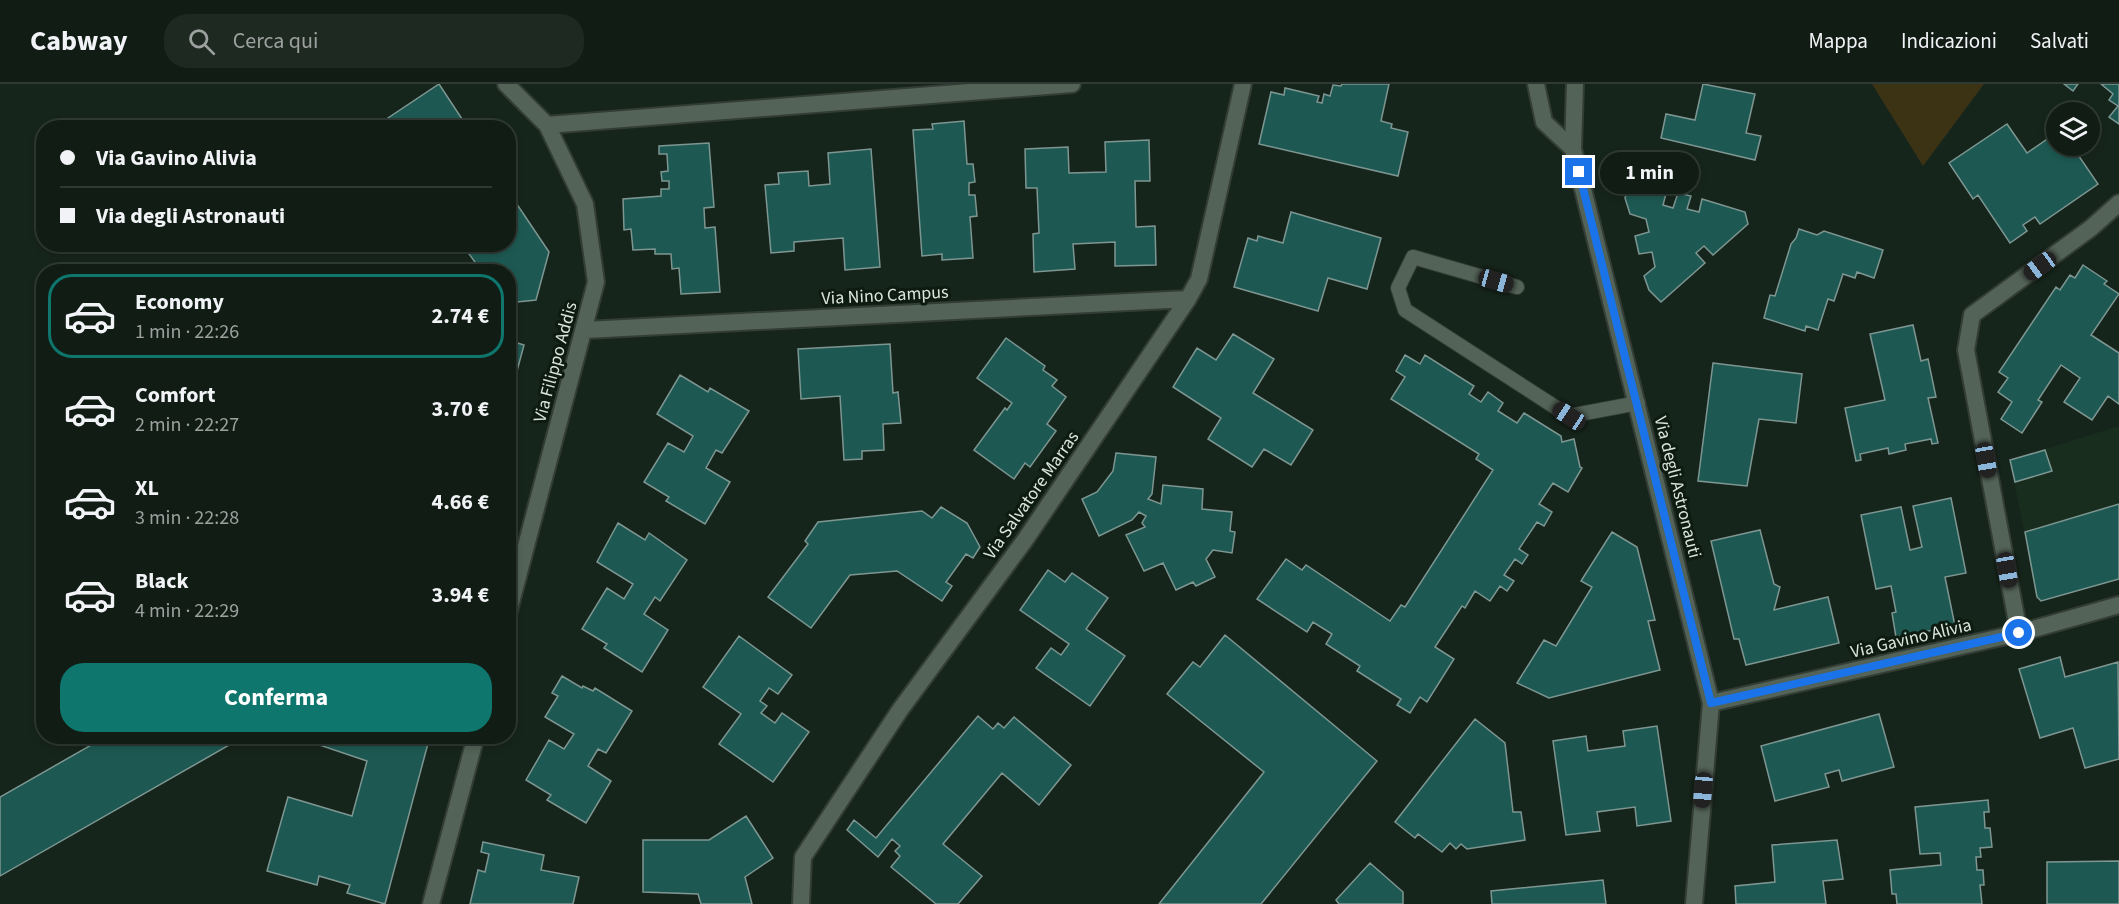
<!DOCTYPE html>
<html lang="it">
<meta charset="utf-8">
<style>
:root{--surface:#101c14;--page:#1e2922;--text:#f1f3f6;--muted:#9ca1a0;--line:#303a34;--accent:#0f766e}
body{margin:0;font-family:"Source Sans 3",sans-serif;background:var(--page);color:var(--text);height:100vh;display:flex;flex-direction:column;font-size:22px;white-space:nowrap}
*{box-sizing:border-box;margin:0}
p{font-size:20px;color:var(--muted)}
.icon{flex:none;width:33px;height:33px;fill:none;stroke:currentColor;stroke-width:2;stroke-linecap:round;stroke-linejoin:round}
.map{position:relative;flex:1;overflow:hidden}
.side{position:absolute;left:36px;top:180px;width:480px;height:480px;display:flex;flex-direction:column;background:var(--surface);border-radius:24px;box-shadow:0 3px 9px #0003,0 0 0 2px var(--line)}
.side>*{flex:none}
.top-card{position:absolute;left:36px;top:36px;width:480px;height:132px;border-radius:24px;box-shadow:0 3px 9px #0003,0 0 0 2px var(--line);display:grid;align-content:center;height:132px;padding:0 24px;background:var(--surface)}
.buttons{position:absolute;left:2046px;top:18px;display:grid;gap:12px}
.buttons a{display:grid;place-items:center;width:54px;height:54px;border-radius:50%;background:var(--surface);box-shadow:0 3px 9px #0003,0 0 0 2px var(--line);font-size:30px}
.end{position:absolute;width:27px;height:27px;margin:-14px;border:8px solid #1a73e8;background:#fff;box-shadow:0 0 0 3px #fff}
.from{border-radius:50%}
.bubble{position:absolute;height:42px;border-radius:21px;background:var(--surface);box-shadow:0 3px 9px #0003,0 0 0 2px var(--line);font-size:20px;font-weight:700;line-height:42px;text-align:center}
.car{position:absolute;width:18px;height:36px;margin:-18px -9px;border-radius:8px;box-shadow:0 0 4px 2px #0007;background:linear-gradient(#222 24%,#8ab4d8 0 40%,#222 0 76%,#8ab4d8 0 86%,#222 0)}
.top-card b{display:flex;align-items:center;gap:21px;height:57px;font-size:22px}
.top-card b+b{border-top:2px solid var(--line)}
.top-card i{width:15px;height:15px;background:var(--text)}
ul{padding:10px 0 0;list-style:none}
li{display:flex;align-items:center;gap:18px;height:84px;margin:0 12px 9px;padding:0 12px;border:3px solid transparent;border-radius:24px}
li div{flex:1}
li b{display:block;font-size:22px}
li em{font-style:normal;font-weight:700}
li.on{border-color:var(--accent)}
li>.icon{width:54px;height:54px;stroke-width:1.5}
.primary-button{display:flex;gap:12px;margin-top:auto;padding:12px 24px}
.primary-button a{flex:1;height:69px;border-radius:24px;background:var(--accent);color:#fff;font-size:24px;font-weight:700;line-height:69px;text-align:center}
header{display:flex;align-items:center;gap:36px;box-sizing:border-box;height:84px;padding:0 30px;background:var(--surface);border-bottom:2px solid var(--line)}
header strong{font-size:28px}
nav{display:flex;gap:33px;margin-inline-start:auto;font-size:21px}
.search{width:420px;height:54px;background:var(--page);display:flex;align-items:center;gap:15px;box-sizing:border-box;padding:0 21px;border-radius:24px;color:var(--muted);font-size:22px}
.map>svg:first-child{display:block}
</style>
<header>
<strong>Cabway</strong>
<div class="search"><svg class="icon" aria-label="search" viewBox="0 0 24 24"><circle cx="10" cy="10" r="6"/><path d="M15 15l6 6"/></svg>Cerca qui</div>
<nav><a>Mappa</a><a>Indicazioni</a><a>Salvati</a></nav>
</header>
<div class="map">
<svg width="2119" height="820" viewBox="0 0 2119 820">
<rect width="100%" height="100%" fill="#16251b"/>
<path fill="#182d1e" d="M2119 342V495L2041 517 2037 513 2010 376Z"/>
<path fill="#3c3214" d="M1872 0H1984L1923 82Z"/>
<path fill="#1d5952" stroke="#7e9692" stroke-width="1.5" d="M439 0 468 44H373Z
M1342 0H1389L1381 37 1392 40 1391 44 1408 48 1398 92 1259 60 1271 8 1284 11 1285 4 1319 12 1317 18 1322 19 1324 10 1330 12 1333 1 1341 2Z
M1703 0 1755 10 1746 49 1761 52 1755 76 1661 54 1666 30 1695 36Z
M2064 0H2078L2073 7Z
M2101 0H2119V40L2109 33 2118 22 2109 16 2113 10Z
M964 37 967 80H973L975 98 969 99V111H975L977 132 970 133 973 174 942 176V170L922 172 913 46 933 45 932 40Z
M2007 40 2027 69 2056 49V62H2072L2098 100 2040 140 2035 133 2023 141 2027 147 2010 159 1978 111 1973 115 1949 79Z
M1149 56 1150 97H1135L1136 143 1155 142 1156 181 1115 182V158L1073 160 1075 185 1034 188 1033 150 1039 149 1037 104H1026L1025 65 1068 63 1069 89 1106 88 1105 58Z
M709 59 714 123 704 124 705 144 715 143 720 208 681 210 679 184 672 185 671 170H655V165L633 166 631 145 624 146 623 115 661 112V105H669V97H662L661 88 668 87 667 70H659V62Z
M871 65 880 183 845 186 843 154 794 158V167L771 169 765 101 779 100 778 89 808 87 809 102 830 100 828 69Z
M1630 95 1667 106 1663 121 1673 124 1678 109 1691 112 1687 125 1699 128 1702 115 1745 128 1748 140 1713 171 1704 162 1696 169 1705 179 1661 218 1649 206 1644 192 1655 183 1652 168 1639 170 1635 152 1649 148 1646 135 1630 130 1625 114Z
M508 107 549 168 536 216 517 218 508 200V188H482L462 160H508Z
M1291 128 1381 154 1367 205 1328 194 1318 227 1234 203 1248 154 1257 157 1258 152 1283 159Z
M1799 145 1817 151 1824 147 1883 166 1874 194 1857 188 1855 194 1843 190 1834 217 1828 215 1818 246 1806 242 1805 247 1764 234 1770 211 1775 212 1791 160 1796 154Z
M2083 181 2107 197 2104 200 2119 210 2091 251 2119 269V320L2108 312 2092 336 2064 318 2080 294 2061 281 2038 316 2042 318 2022 349 2001 335 2012 318 1998 308 2008 294 1999 288 2056 203 2060 206 2070 191 2075 194Z
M1913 241 1921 277 1928 275 1936 313 1928 314 1938 359 1932 360 1931 355 1905 360 1906 366 1889 370 1888 364 1860 370 1861 376 1856 377 1845 324 1885 316 1870 250Z
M1233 250 1274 275 1253 309 1313 346 1291 381 1264 365 1252 383 1208 355 1221 334 1173 303 1197 264 1216 276Z
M1006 254 1045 282 1043 286 1057 296 1052 302 1066 313 1047 340 1056 347 1030 383 1025 379 1014 395 974 366 1005 324 1007 326 1012 319 977 294Z
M508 256 524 261 510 313H508Z
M890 260 893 309 898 308 901 339 883 340 884 366 862 367V375L844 376 840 312 801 315 798 265Z
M1405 271 1420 280 1425 271 1474 302 1469 310 1481 318 1488 308 1503 319 1498 327 1517 339 1524 329 1561 352 1562 358 1574 355 1580 383 1582 384 1568 408 1553 399 1539 420 1552 428 1544 442 1537 438 1519 465 1528 471 1522 480 1515 475 1504 491 1514 497 1507 507 1500 502 1490 517 1475 507 1465 524 1462 522 1435 563 1454 575 1427 618 1420 613 1410 629 1397 621 1401 615 1357 587 1360 582 1326 560 1332 550 1313 538 1307 548 1257 515 1286 475 1302 486 1306 481 1390 537 1401 521 1405 523 1493 386 1476 375 1479 370 1391 315 1405 293 1396 287Z
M1713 279 1802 290 1796 339 1759 335 1747 402 1698 397Z
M680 291 708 308 710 304 749 327 722 369 716 366 706 384 730 398 705 440 666 417 669 413 644 398 668 359 684 368 693 352 657 330Z
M2045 366 2052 387 2015 398 2010 376Z
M1116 369 1156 373 1152 410 1148 415 1161 420 1163 401 1203 405 1202 425 1232 428 1230 447 1235 448 1232 469 1213 466 1206 475 1215 493 1196 502 1193 498 1176 506 1163 479 1144 487 1126 451 1145 443 1142 439 1146 432 1139 428 1132 436 1099 452 1082 415 1097 408 1113 387Z
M1951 414 1966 489 1945 493 1955 542 1896 553 1892 529 1896 528 1891 502 1876 505 1861 431 1901 423 1910 466 1922 463 1913 422Z
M2119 420V495L2041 517 2037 513 2025 448Z
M941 423 967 439 980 463 973 474 966 470 946 498 952 502 942 517 897 487 850 491 811 544 768 513 808 460 805 457 818 438 922 427 932 434Z
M618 439 645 456 649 449 687 476 660 517 655 513 644 530 668 546 642 588 604 564 607 560 582 545 607 504 624 515 633 500 597 478Z
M1760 446 1774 500 1780 503 1774 526 1828 513 1839 559 1746 581 1739 555H1734L1711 457Z
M1612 448 1637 463 1655 536 1648 537 1660 586 1549 614 1517 599 1544 556 1556 562 1592 503 1581 497Z
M1048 486 1065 498 1072 489 1108 514 1086 545 1125 572 1090 622 1036 584 1051 564 1061 571 1069 560 1020 526Z
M1225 551 1377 677 1261 820H1159L1264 688 1167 610 1193 578 1200 583Z
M739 552 792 591 778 610 769 604 760 617 767 622 761 629 775 639 782 629 809 648 773 698 719 660 741 630 703 603Z
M2060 573 2065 593 2118 578 2119 675 2085 684 2073 644 2040 654 2019 585Z
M562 592 582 604 583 602 593 607 595 604 632 627 606 669 598 665 588 682 611 697 586 739 547 716 551 711 526 696 549 656 564 665 574 650 545 633 558 612 552 609Z
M1879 630 1894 683 1842 697 1839 686 1825 690 1829 703 1775 717 1761 662Z
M978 632 993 645 998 639 1004 644 1014 633 1071 681 1039 721 1002 689 943 760 982 792 958 820H936L891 783 900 772 895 767 900 762 892 755 878 773 847 746 854 736 876 754Z
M1475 635 1505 659 1513 728H1521L1525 756 1467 765 1461 760 1456 765 1450 759 1442 768 1418 750 1415 754 1395 738Z
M1657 642 1671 737 1637 742 1635 723 1597 728 1600 747 1566 751 1553 657 1586 652 1588 667 1625 662 1623 647Z
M107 652H245L0 792V713Z
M293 652H430L385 820 347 809 350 801 319 792 317 801 267 787 288 713 352 732 367 677Z
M1988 716 1989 728H1984L1985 744H1990L1992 763 1980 764 1981 773H1976L1977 786H1983L1984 801H1980L1982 820H1897L1896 810H1892L1890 786 1941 781 1940 769 1920 770 1915 723Z
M746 732 773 774 745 793 752 820H701L698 810 643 808V756H709Z
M1837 756 1843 795 1823 797 1826 820H1736L1735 802 1775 798 1772 761Z
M483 758 544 771 541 786 579 793 573 820H470L478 786 485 788 489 770 481 768Z
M2119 777V820H2047V778Z
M1370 779 1403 808V820H1339L1336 816Z
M1603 796 1606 820H1492L1491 807Z"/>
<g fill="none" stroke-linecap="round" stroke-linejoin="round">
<defs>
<path id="service" d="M1517 203 1413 173 1398 204 1405 226 1569 332 1638 319"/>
<path id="minor" d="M506 0 547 41 585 120 596 198 508 530
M1536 0 1544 38 1573 65
M547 41 1072 0
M585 246 1188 215
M2019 549 1966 266 1972 231 2091 144 2119 119
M1711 619 2019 549 2119 521
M431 820 476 652
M801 820 803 773 900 626 1025 456 1188 215 1199 195 1243 0"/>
<path id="secondary" d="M1575 0 1573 65 1711 619 1694 820"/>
</defs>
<use href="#service" stroke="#333d35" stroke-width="16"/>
<use href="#minor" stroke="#333d35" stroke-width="20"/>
<use href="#secondary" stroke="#333d35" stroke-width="20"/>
<use href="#service" stroke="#536357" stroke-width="14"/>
<use href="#minor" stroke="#536357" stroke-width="16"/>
<use href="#secondary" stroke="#536357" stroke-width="16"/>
</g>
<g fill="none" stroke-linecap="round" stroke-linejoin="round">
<path stroke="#1a73e8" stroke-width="8" d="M1579 88 1711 619 2019 549"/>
</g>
<g text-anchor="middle" stroke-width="6" stroke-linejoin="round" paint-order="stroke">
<g font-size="18" fill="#dbe5dd" stroke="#0d1b11">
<text transform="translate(885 211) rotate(-3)" y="6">Via Nino Campus</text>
<text transform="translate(555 278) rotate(-75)" y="6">Via Filippo Addis</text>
<text transform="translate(1678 403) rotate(76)" y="6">Via degli Astronauti</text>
<text transform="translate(1031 411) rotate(-55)" y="6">Via Salvatore Marras</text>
<text transform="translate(1911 554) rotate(-13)" y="6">Via Gavino Alivia</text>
</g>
</g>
</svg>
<div class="buttons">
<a><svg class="icon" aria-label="layers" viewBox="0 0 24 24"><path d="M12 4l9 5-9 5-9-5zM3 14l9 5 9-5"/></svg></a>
</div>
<i class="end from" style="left:2019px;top:549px"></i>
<i class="end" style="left:1579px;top:88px"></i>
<div class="bubble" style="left:1600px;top:68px;width:99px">1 min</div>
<i class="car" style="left:2040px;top:182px;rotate:234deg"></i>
<i class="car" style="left:1496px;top:197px;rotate:106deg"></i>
<i class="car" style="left:1569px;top:332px;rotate:303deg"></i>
<i class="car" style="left:1986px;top:376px;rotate:170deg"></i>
<i class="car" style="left:2007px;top:486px;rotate:170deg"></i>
<i class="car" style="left:1703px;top:706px;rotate:185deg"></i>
<div class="top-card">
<b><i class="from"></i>Via Gavino Alivia</b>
<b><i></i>Via degli Astronauti</b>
</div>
<section class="side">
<ul>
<li class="on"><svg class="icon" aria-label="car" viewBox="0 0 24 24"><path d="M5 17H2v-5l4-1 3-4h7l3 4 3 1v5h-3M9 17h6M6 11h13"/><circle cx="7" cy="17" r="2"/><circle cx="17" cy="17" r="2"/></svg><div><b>Economy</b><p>1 min · 22:26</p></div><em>2.74 €</em></li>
<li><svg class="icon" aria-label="car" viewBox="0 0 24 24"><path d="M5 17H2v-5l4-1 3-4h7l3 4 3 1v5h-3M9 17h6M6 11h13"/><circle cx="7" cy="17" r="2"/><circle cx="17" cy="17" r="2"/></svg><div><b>Comfort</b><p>2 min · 22:27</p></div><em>3.70 €</em></li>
<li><svg class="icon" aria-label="car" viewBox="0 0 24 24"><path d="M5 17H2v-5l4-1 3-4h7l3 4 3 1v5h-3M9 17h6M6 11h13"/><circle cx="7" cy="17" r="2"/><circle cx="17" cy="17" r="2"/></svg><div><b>XL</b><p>3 min · 22:28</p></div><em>4.66 €</em></li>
<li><svg class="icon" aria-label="car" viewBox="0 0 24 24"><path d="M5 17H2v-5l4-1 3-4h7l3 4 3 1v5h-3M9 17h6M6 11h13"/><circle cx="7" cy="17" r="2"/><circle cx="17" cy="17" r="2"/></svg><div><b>Black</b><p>4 min · 22:29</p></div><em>3.94 €</em></li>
</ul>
<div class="primary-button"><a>Conferma</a></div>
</section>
</div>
